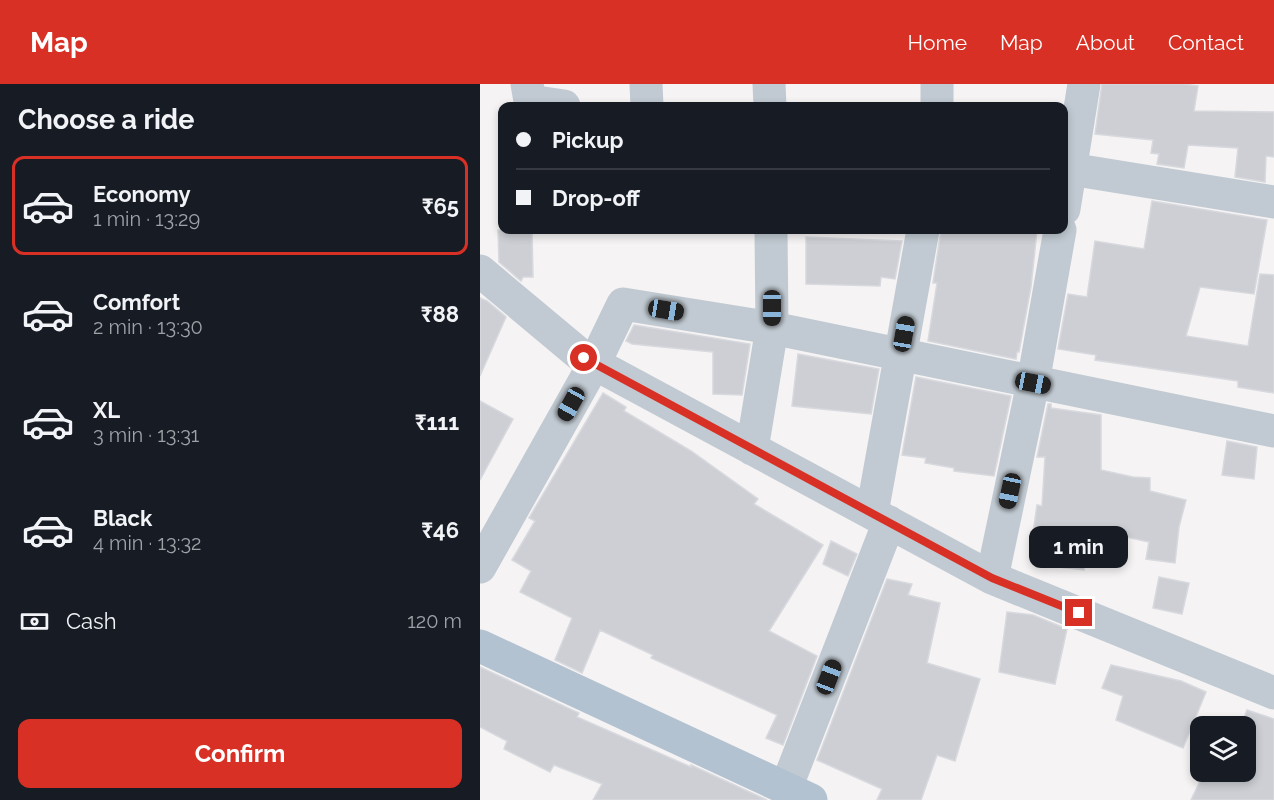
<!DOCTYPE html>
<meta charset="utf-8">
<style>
:root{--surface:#171b24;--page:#242831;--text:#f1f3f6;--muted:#9ea1a6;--line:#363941;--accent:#d93025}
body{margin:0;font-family:Raleway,sans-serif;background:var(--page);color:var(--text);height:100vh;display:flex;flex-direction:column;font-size:22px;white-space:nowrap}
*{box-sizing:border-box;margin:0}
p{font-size:20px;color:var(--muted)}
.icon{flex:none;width:33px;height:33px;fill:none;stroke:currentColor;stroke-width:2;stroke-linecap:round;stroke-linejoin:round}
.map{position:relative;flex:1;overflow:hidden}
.drawer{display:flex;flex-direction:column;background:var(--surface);width:480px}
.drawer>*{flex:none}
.banner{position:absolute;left:18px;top:18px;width:570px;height:132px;border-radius:12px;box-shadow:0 3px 9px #0003;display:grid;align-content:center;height:132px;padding:0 18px;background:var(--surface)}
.fabs{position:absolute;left:710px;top:632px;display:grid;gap:12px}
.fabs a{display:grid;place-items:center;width:66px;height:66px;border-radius:12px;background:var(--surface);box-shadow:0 3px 9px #0003;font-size:30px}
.end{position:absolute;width:27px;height:27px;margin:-14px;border:8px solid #d93025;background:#fff;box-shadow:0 0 0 3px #fff}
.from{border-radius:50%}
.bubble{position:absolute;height:42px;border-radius:12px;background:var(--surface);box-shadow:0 3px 9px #0003;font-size:20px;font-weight:700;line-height:42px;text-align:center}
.car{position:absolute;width:18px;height:36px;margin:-18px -9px;border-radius:8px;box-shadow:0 0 4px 2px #0007;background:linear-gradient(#222 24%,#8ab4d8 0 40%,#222 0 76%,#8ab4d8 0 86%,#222 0)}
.banner b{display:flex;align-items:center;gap:21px;height:57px;font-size:22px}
.banner b+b{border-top:2px solid var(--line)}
.banner i{width:15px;height:15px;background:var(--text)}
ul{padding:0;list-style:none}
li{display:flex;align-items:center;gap:18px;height:99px;margin:0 12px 9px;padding:0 6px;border:3px solid transparent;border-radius:12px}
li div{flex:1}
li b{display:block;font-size:22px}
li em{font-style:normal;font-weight:700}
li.current{border-color:var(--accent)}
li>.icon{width:54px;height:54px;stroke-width:1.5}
h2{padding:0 18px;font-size:27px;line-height:72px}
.pay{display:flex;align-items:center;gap:15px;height:66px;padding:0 18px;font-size:22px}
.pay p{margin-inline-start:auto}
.primary-button{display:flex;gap:12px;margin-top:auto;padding:12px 18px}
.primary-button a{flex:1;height:69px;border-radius:12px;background:var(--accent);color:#fff;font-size:24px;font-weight:700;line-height:69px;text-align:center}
header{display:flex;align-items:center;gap:36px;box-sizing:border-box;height:84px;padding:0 30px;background:var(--accent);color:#fff}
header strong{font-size:28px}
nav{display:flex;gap:33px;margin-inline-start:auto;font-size:21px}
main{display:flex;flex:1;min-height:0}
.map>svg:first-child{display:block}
</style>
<header>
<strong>Map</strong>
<nav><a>Home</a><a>Map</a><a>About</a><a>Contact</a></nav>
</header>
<main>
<section class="drawer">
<h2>Choose a ride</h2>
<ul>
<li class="current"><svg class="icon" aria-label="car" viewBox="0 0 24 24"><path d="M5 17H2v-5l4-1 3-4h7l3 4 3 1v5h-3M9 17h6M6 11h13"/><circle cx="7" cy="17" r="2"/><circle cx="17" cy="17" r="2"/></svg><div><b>Economy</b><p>1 min · 13:29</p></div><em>₹65</em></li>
<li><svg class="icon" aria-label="car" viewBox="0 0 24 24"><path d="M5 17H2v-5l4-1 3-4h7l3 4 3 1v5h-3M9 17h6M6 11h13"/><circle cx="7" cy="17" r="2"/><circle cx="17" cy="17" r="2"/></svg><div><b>Comfort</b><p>2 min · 13:30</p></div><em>₹88</em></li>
<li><svg class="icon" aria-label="car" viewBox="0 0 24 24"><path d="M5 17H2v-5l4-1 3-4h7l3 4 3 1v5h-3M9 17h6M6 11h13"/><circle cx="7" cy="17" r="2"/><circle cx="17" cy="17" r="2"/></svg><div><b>XL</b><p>3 min · 13:31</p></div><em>₹111</em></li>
<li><svg class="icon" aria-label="car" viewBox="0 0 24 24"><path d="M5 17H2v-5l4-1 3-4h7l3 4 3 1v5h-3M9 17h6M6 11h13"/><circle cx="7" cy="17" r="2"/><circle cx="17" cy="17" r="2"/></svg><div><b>Black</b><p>4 min · 13:32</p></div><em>₹46</em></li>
</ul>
<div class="pay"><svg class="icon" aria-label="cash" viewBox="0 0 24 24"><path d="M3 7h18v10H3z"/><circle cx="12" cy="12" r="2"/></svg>Cash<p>120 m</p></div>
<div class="primary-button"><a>Confirm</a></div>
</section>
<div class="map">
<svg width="794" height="716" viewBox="0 0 794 716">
<rect width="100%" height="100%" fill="#f5f3f3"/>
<path fill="#cdcfd5" stroke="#d7d9de" stroke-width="1.5" d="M622 0H704L718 2 714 27 794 28V73L786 72 785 98 755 93 758 64 708 61 704 84 677 80 679 70 671 69 673 56 615 50Z
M672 117 787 136 774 210 720 203 706 252 768 262 780 190 794 191V309L758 303V297L615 276 616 271 578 265 588 210 607 213 615 157 664 165Z
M18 146H52L53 193H43L41 197 19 178Z
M461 146H557L551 203 539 268H537L536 275 448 257 457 199H453Z
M326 153 422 157 415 195 401 193 400 202 326 200Z
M0 214 7 217 26 233 0 292Z
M154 241 270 260 262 311 233 310V268L152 260 146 257Z
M318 270 399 285 391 330 312 322Z
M436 293 531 312 514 392 474 387V384L445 379 446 374 422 371Z
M123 309 146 323 144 327 211 367 278 415 274 420 343 461 289 547 337 572 303 661 286 654 297 631 171 574 173 571 120 546 102 589 75 576 92 534 40 508 51 487 32 476 55 437 49 434Z
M0 317 33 335 0 396Z
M568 320H571V324L621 331V386L653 393 670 394V407L706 416 699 443 695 479 666 475 669 458 610 445 604 486 571 482 574 459 552 456 557 421 562 422 565 373H557Z
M747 357 777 363 774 395 742 391Z
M351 457 377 470 368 492 343 480Z
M679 493 709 499 702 530 673 524Z
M407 495 432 500 428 511 460 519 447 579 500 595 475 677 457 671 441 716H397L402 705 337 676Z
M527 528 553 531 587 545 575 600 519 588Z
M631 581 701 597 726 608 703 664 636 636 643 612 622 604Z
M0 583 99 629 97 633 211 683V681L287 716H113L122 700 74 681 70 688 24 665 27 657 0 643Z
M767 626 794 635V716H711L725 687H765V642H761Z"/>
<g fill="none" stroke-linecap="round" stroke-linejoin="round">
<path stroke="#c1cad2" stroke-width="33" d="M47 0 50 17 84 22
M166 0 167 22
M289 0 290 22
M457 0V22
M584 84 794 118
M584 125 604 0
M0 187 104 274 512 494 794 609
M272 365 292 244 291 146
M392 429 443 146
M0 483 114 280 143 220 292 244 794 347
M512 494 553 299 580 146
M306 704 409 438"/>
<path stroke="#b3c2d1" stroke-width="33" d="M0 562 331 716"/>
</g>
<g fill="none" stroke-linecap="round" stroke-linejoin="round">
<path stroke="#d93025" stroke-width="8" d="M104 274 512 494 599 529"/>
</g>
</svg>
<div class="fabs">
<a><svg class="icon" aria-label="layers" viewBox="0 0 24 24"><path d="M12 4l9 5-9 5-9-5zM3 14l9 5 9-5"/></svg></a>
</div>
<i class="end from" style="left:104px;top:274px"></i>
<i class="end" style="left:599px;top:529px"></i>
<div class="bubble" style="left:549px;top:442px;width:99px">1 min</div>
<i class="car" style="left:292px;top:224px;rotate:180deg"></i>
<i class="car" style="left:186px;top:226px;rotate:99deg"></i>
<i class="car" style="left:424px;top:250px;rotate:10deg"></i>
<i class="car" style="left:553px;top:299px;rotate:101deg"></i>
<i class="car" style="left:91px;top:320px;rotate:209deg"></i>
<i class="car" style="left:530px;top:407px;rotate:192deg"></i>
<i class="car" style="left:349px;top:593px;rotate:21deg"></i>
<div class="banner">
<b><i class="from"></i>Pickup</b>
<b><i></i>Drop-off</b>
</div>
</div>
</main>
